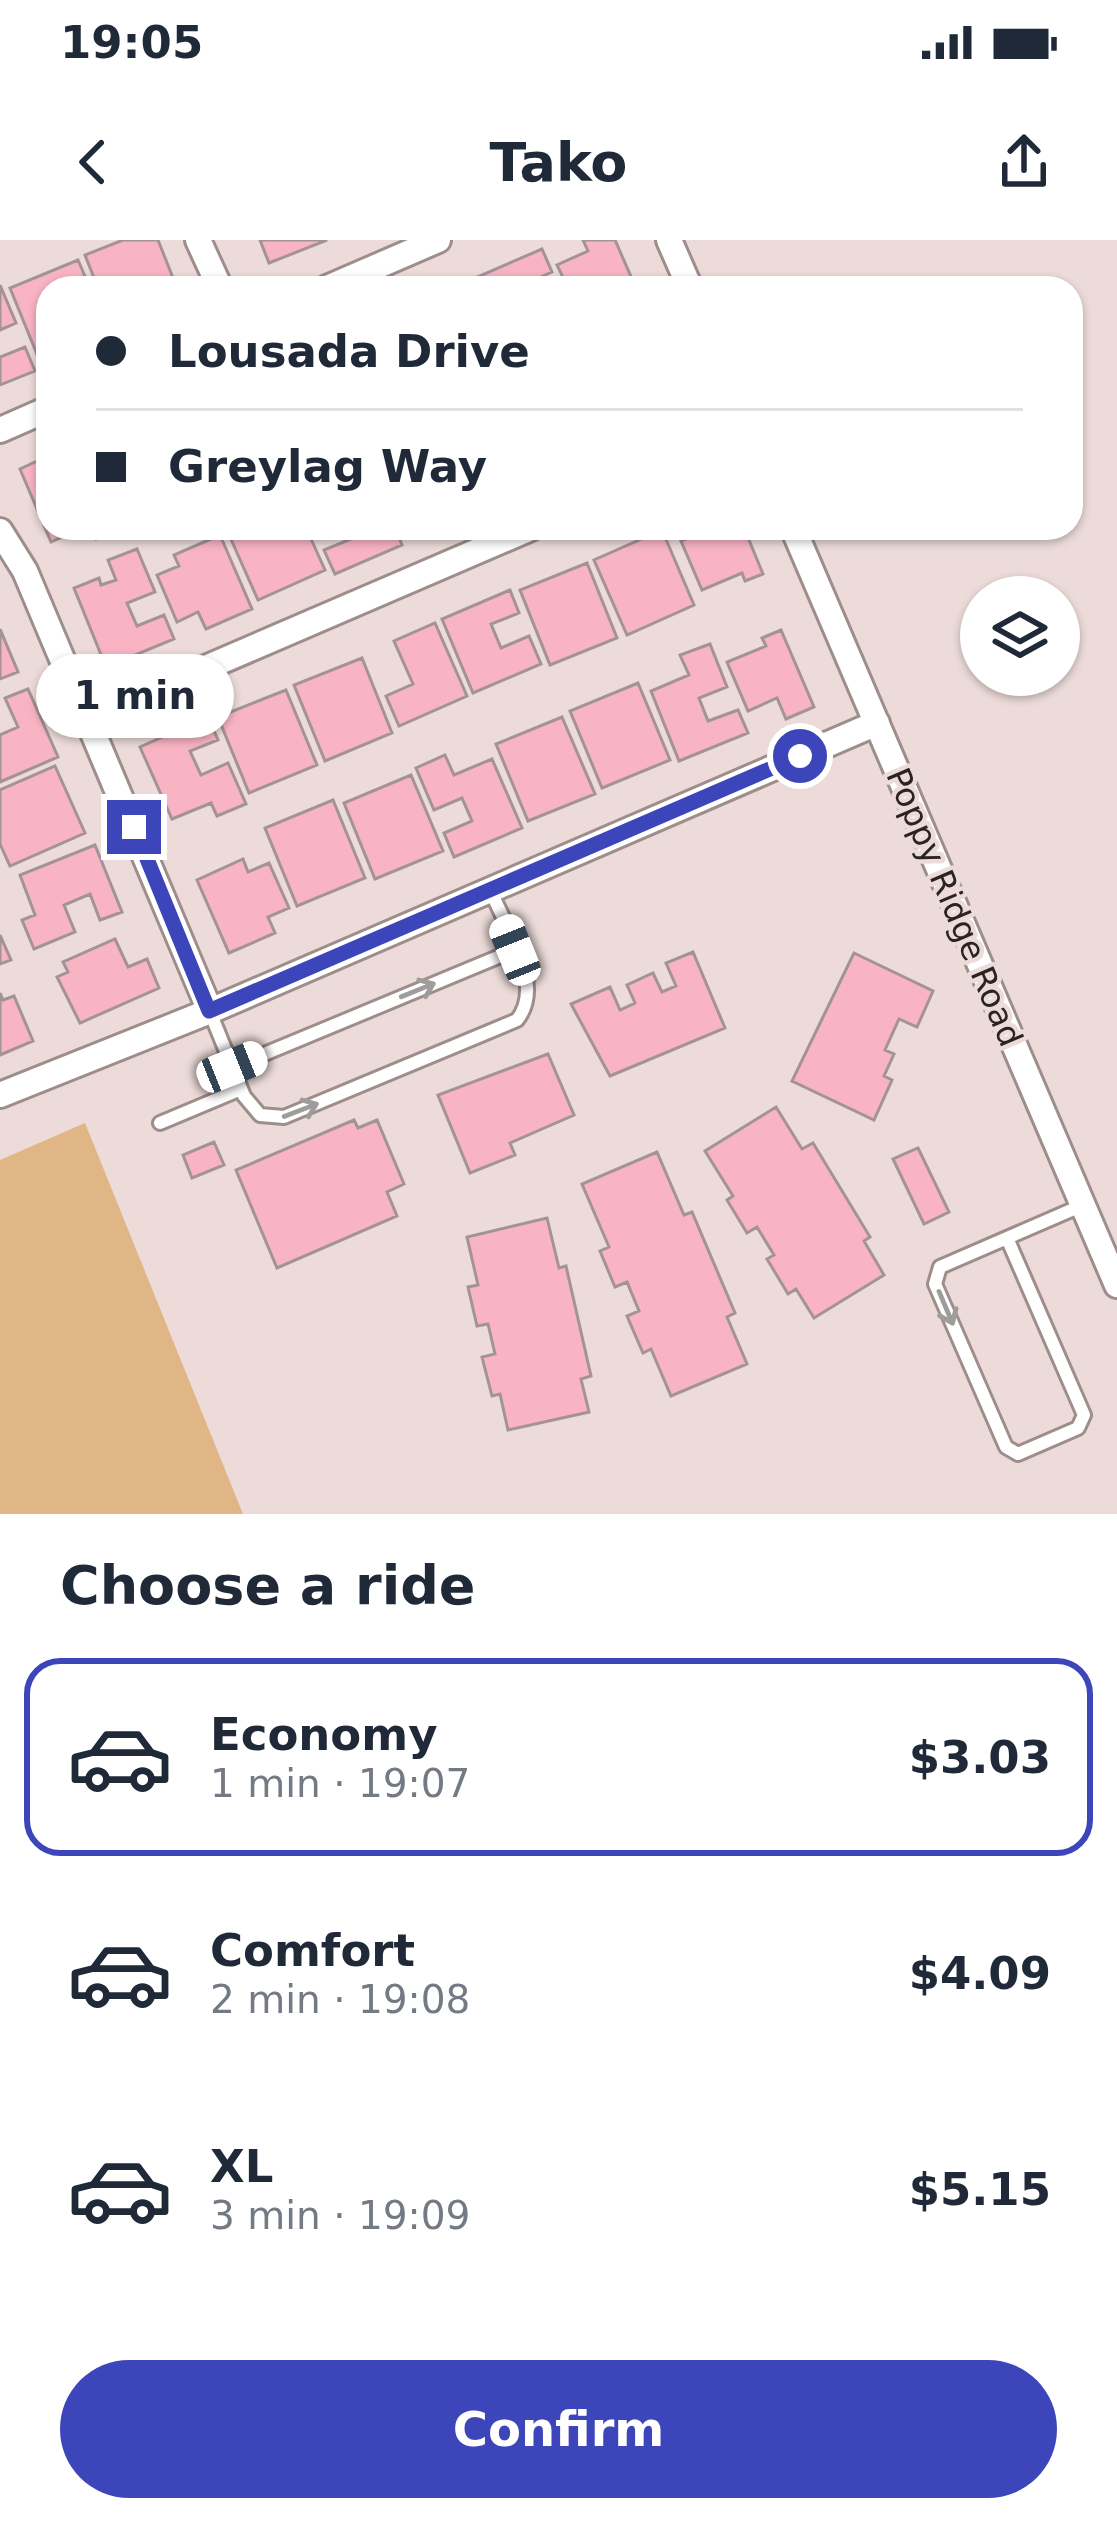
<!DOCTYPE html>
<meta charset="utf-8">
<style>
:root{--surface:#fff;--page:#f6f6f7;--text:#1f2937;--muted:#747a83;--line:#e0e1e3;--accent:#3c45b9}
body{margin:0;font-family:"DejaVu Sans",sans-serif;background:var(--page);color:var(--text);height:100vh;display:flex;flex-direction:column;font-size:45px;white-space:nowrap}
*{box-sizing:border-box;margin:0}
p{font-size:39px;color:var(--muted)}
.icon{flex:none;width:66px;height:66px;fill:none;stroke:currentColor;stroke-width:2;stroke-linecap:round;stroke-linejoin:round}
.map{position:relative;height:1274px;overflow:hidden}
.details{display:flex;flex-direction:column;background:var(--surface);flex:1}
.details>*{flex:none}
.top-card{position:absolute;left:36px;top:36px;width:1047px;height:264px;border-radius:36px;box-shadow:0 3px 9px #0004;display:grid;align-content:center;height:264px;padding:0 60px;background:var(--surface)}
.controls{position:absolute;left:960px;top:336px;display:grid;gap:24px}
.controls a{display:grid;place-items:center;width:120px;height:120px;border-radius:50%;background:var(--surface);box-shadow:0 3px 9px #0004;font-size:60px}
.end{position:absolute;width:54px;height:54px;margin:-27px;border:15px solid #3c45b9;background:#fff;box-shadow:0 0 0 6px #fff}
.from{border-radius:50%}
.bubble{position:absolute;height:84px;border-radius:42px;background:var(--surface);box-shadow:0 3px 9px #0004;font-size:39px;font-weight:600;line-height:84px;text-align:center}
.car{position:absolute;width:36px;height:72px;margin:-36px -18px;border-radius:15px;box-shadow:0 0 9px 3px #0007;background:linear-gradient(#fff 24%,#345 0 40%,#fff 0 76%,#345 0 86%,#fff 0)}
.top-card b{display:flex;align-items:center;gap:42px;height:114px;font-size:45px}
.top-card b+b{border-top:3px solid var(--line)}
.top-card i{width:30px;height:30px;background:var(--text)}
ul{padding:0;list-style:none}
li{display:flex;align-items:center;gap:36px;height:198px;margin:0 24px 18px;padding:0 36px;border:6px solid transparent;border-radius:36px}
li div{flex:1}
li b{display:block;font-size:45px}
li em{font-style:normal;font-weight:600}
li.active{border-color:var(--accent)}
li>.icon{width:108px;height:108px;stroke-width:1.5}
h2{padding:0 60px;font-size:54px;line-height:144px}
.button{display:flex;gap:24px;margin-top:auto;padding:24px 60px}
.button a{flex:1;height:138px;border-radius:72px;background:var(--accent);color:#fff;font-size:48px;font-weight:600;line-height:138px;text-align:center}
.status{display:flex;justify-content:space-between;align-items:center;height:84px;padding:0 60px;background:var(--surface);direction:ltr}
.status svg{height:33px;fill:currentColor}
header{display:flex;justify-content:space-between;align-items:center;height:156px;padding:0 60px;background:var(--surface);font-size:54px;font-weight:600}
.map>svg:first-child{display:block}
</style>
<div class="status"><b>19:05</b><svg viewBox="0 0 49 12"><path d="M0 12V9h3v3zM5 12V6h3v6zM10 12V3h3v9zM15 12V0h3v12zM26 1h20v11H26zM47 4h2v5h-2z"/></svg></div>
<header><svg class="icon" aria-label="back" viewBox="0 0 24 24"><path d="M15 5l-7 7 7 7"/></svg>Tako<svg class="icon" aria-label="share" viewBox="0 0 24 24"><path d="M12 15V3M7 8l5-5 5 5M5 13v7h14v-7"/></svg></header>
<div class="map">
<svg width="1117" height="1274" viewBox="0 0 1117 1274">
<rect width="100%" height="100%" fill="#ecdbd9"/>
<path fill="#e0b686" d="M85 883 243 1274H0V920Z"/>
<path fill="#f9b4c4" stroke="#a39397" stroke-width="3" d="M123 0H158L177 48H98L85 15Z
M260 0H327L269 23Z
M583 0H615L636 48H568L557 25 588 11Z
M542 9 552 32 525 44 527 48H479L475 38Z
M78 20 90 48H48V121L41 124 10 48Z
M0 45 16 83 0 90Z
M25 107 35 131 0 145V117Z
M48 216V288H82L51 302 20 229Z
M91 288H121L96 299Z
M226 288H306L325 330 258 360Z
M347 288H395L402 305 335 334 324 310 351 299Z
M711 288H744L763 334 745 341 742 333 702 350 681 301Z
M662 290 694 365 627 395 594 320Z
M220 295 252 369 206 389 198 372 177 382 157 335 179 326 174 315Z
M137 309 155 352 127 363 137 386 164 375 174 399 106 427 74 348 99 338 101 345 116 340 108 320Z
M587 323 617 398 550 425 520 350Z
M510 350 519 373 491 384 501 408 529 396 541 424 473 453 442 379Z
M435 383 467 456 399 486 386 456 413 444 394 401Z
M0 389 18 432 0 439Z
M781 390 814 467 786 479 777 458 748 471 727 422 766 406 762 398Z
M710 404 727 447 699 458 708 481 738 470 748 493 679 521 651 451 689 435 680 415Z
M362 418 392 493 325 521 294 445Z
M638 443 670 520 602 548 570 471Z
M28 449 58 517 0 542V495L18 487 5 458Z
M286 450 317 525 249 553 218 477Z
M208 477 218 500 190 511 201 535 228 523 246 564 217 576 211 563 172 579 140 507Z
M562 477 595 554 528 581 496 504Z
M445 515 454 535 492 519 522 588 454 617 444 593 472 581 462 558 434 570 416 528Z
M55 526 85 593 10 626 0 604V550Z
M411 535 443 611 375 639 344 563Z
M333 560 365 638 297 666 265 588Z
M95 605 122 672 100 680 90 654 64 665 75 692 34 709 22 680 35 675 20 635Z
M243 619 248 632 269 623 289 668 268 677 275 693 229 713 197 640Z
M0 695 11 720 0 724Z
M115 699 128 727 147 719 159 748 80 783 57 737 68 732 63 722Z
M693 712 725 788 610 836 571 764 610 747 620 770 635 763 627 745 653 733 662 752 676 746 666 723Z
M854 713 933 751 917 787 899 779 885 810 894 814 884 836 892 840 874 880 792 841Z
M0 753 3 760 14 756 33 801 0 815Z
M548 814 574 875 510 903 515 915 470 933 438 855Z
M776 867 802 909 813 903 870 997 864 1001 884 1035 814 1078 796 1049 788 1054 767 1019 774 1015 757 987 747 993 727 960 733 956 705 911Z
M354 880 358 888 377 880 404 944 387 952 397 976 277 1028 236 930Z
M214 902 224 925 192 938 183 915Z
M918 908 949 972 924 984 893 919Z
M657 912 684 975 692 972 735 1073 727 1077 747 1124 671 1156 651 1109 643 1113 627 1076 639 1071 627 1042 615 1047 600 1011 609 1007 582 944Z
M547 978 559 1028 566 1026 591 1136 581 1139 589 1172 508 1190 500 1154 492 1156 482 1117 495 1114 488 1084 477 1086 468 1047 478 1045 467 997Z"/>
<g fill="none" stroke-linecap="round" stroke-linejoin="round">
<defs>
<path id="lane" d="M210 772 244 856 260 875 284 877 517 780C546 744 505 687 490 649
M233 827 515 710
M160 883 241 849
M1007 998 1084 1175 1078 1188 1018 1214 1006 1207 935 1044 940 1027 1083 965"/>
<path id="street" d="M198 0 220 48
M669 0 690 48
M327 48 438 0
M0 190 48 169
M793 288 1117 1045
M0 291 25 331 210 771
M87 479 531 288
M0 855 210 771 877 483"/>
</defs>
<use href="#lane" stroke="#9d8e8c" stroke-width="18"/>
<use href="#street" stroke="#9d8e8c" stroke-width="30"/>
<use href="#lane" stroke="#fff" stroke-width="12"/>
<use href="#street" stroke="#fff" stroke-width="24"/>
</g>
<defs><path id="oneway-shaft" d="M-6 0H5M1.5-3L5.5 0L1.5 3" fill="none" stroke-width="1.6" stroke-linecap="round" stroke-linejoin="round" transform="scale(3)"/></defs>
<g stroke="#9f9c9c">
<use href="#oneway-shaft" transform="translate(418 750) rotate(-22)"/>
<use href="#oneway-shaft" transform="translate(301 870) rotate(-21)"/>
<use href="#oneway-shaft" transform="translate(946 1068) rotate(67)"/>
</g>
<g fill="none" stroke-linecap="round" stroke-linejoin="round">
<path stroke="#3c45b9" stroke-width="15" d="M134 587 209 771 800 516"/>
</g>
<g text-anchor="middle" stroke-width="9" stroke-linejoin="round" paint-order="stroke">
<g font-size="33" fill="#292322" stroke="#ecdbd9">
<text transform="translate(955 667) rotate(67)" y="12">Poppy Ridge Road</text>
</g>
</g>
</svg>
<div class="controls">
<a><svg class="icon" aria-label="layers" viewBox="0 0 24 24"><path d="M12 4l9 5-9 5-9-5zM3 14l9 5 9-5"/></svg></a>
</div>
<i class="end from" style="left:800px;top:516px"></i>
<i class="end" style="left:134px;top:587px"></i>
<div class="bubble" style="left:36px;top:414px;width:198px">1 min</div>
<i class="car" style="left:515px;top:710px;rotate:338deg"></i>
<i class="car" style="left:232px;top:827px;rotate:68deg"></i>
<div class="top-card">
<b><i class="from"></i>Lousada Drive</b>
<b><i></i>Greylag Way</b>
</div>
</div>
<section class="details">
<h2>Choose a ride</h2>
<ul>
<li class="active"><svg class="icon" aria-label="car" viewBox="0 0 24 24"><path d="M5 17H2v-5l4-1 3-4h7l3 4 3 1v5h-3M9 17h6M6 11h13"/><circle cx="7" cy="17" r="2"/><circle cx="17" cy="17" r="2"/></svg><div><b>Economy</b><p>1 min · 19:07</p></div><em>$3.03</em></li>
<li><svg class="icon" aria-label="car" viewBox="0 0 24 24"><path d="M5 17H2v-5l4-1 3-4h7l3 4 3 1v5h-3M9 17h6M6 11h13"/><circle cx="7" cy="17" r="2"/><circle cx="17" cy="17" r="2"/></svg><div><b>Comfort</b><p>2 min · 19:08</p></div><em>$4.09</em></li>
<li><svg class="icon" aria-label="car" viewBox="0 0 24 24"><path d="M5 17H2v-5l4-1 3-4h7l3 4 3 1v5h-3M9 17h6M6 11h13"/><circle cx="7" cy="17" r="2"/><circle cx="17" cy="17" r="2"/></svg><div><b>XL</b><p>3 min · 19:09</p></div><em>$5.15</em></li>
</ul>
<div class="button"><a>Confirm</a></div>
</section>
